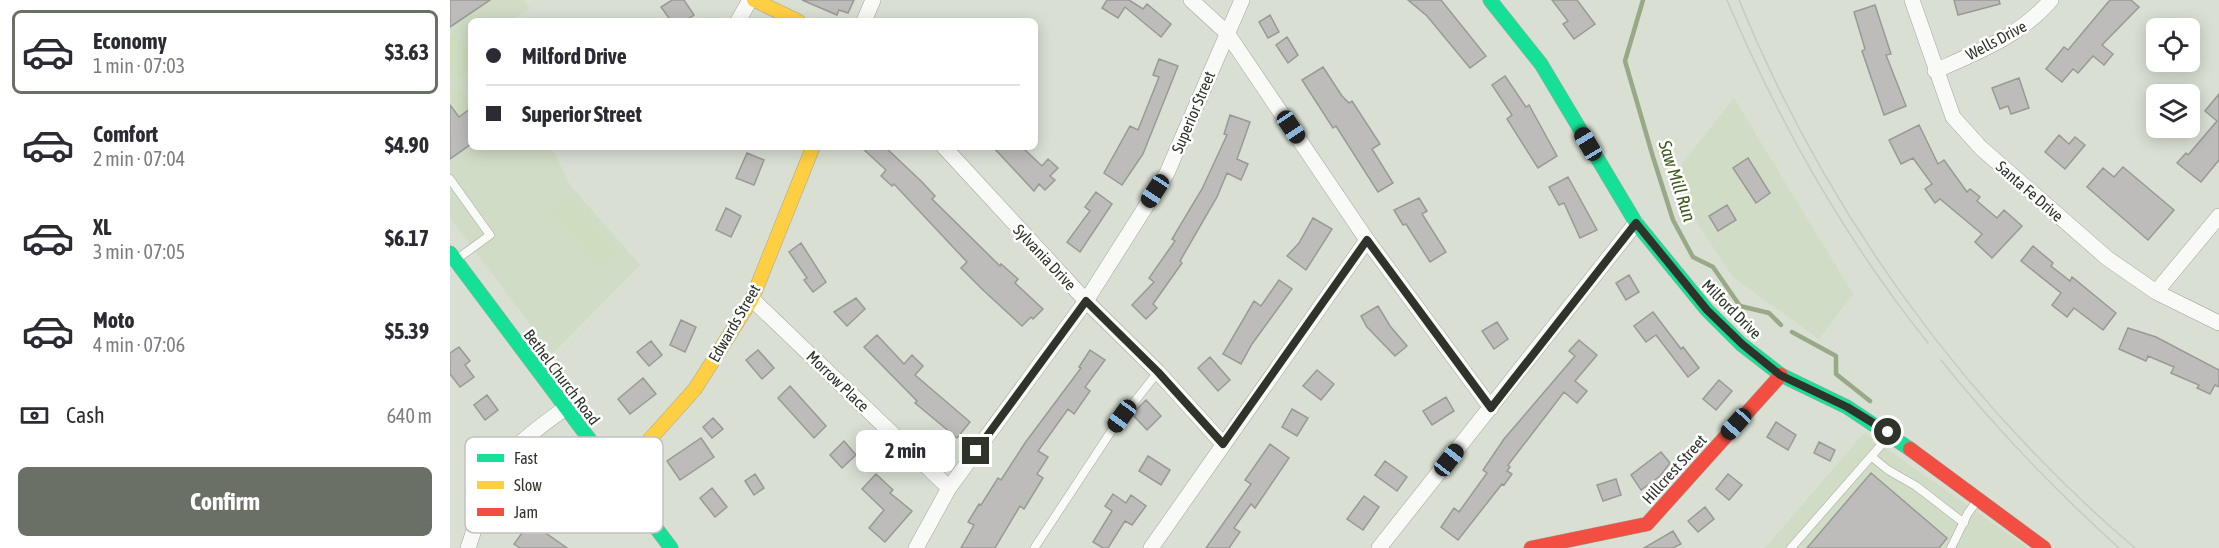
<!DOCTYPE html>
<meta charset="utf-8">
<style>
:root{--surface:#fff;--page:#f7f7f7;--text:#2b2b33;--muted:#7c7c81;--line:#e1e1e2;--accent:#6a7065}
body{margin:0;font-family:"Asap Condensed",sans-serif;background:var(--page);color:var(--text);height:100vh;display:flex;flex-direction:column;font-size:22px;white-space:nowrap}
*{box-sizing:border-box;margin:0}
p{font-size:20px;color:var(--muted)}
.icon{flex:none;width:33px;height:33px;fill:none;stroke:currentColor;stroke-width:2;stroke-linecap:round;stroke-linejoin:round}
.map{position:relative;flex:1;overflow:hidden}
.side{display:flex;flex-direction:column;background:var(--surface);width:450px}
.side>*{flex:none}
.guide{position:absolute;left:18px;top:18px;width:570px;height:132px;border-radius:9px;box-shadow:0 3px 15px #0003;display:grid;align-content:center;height:132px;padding:0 18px;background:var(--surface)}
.controls{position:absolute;left:1696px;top:18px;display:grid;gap:12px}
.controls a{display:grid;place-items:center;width:54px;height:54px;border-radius:9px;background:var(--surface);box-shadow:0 3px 15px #0003;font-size:30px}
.end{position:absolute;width:27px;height:27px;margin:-14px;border:8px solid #2f342a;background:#fff;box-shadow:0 0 0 3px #fff}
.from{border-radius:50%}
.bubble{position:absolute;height:42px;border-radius:9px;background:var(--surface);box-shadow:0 3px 15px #0003;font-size:20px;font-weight:700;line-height:42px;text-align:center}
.car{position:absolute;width:18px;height:36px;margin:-18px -9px;border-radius:8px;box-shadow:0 0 4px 2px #0007;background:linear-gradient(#222 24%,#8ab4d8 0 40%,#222 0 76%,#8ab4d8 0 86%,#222 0)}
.guide b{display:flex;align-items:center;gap:21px;height:57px;font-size:22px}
.guide b+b{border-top:2px solid var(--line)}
.guide i{width:15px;height:15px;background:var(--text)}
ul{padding:10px 0 0;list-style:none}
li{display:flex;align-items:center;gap:18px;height:84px;margin:0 12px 9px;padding:0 6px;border:3px solid transparent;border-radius:9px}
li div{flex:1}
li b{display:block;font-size:22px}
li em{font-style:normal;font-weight:700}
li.on{border-color:var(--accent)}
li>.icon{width:54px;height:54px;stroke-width:1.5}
.pay{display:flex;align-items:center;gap:15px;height:66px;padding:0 18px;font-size:22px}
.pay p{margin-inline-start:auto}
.button{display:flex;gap:12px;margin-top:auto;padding:12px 18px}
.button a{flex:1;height:69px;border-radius:9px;background:var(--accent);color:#fff;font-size:24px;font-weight:700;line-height:69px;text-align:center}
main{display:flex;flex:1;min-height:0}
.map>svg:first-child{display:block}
</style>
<main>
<section class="side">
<ul>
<li class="on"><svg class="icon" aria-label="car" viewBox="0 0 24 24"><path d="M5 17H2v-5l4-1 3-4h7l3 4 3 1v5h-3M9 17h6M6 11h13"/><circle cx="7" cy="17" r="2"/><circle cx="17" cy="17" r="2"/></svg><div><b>Economy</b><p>1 min · 07:03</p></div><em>$3.63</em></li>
<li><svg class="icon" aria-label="car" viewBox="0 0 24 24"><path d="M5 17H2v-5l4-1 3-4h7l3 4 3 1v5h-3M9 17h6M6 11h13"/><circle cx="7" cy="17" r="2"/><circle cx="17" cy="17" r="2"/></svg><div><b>Comfort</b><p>2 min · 07:04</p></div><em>$4.90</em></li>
<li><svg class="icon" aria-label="car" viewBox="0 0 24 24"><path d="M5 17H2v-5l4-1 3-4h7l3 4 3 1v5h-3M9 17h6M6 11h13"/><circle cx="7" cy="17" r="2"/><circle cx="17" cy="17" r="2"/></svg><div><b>XL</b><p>3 min · 07:05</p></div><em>$6.17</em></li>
<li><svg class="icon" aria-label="car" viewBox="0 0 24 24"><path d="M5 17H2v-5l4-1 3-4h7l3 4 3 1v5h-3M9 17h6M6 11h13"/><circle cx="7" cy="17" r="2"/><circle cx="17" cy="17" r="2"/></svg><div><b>Moto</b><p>4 min · 07:06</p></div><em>$5.39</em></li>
</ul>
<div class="pay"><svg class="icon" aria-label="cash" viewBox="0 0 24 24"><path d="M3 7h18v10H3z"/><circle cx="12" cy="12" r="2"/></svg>Cash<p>640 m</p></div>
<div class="button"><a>Confirm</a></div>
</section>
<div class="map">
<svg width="1769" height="548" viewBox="0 0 1769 548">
<rect width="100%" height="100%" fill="#d9dfd3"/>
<path fill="#d1dcc6" d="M0 0H74L80 8 60 21H21V147H101L120 185 190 265 102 354 0 218Z
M1284 98 1403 294 1369 339 1283 277 1219 180Z
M1414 433 1578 548H1315Z"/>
<path fill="#cedcc0" d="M4 35 21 52V70L6 80 0 72V38Z
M10 89 21 105 10 114 0 96Z
M119 196 166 251 148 266 101 211Z"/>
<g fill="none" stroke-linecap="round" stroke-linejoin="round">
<path stroke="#99a988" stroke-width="4.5" d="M1193 0 1175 61 1203 157 1223 220 1243 257 1263 267 1290 306 1319 313 1331 325
M1342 332 1386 356V374L1420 401"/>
</g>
<path fill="#bdbcba" stroke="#999996" stroke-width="1.5" d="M0 0H40L0 27Z
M222 0H234L244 15 235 21H221L211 7Z
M352 0H404L398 13 389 10 387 15Z
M657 0H679L693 9 697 4 721 24 711 37 675 7 668 18 652 8Z
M958 0H991L1036 56 1020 68 977 16Z
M1102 0H1127L1145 24 1124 39 1113 24 1118 21Z
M1504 0H1549L1550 4 1508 15Z
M1660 0H1681L1689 7 1652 45 1663 54 1654 65 1643 56 1628 73 1623 69 1612 82 1596 69 1614 47 1618 50Z
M1425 5 1441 54 1436 55 1456 106 1434 115 1412 51 1415 49 1404 12Z
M820 15 829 32 818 38 809 22Z
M837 37 848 55 838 63 826 45Z
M709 59 728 66 693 154 672 185 654 173 680 126 688 130 709 77 703 75Z
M873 67 892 96 899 103 902 101 930 144 922 149 943 183 928 192 886 126 883 128 852 80Z
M1055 76 1076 107 1079 105 1107 156 1088 168 1057 119 1062 115 1042 85Z
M1569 78 1579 108 1561 114 1558 106 1550 109 1542 88Z
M1769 94V160L1751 182 1727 163 1736 153 1738 155 1767 121 1755 111Z
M0 105 9 117 21 108V144L0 159Z
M780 115 800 122 787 159 798 164 791 180 777 173 767 197 730 261 732 263 703 304 707 308 696 319 682 305 704 282 699 278 725 241 722 239 752 189 777 135 774 134Z
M1469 125 1488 164 1494 160 1517 192 1520 189 1530 197 1527 201 1547 218 1554 210 1572 226 1542 258 1525 242 1532 234 1490 199 1485 203 1475 189 1482 184 1463 158 1451 164 1439 140Z
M1609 135 1619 144 1625 137 1635 145 1615 169 1595 152Z
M411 147H435L472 182 485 196 482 199 550 266 551 264 568 279 565 283 593 309 583 319 581 317 572 326 533 290 511 268 517 262 444 184 442 186 431 176 436 170Z
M543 147H572L592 166 598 159 608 168 600 176 605 180 595 190 589 184 584 191Z
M297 153 314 160 304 185 286 178Z
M1298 158 1320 193 1306 203 1283 168Z
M1673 167 1724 210 1698 240 1637 187 1653 168 1664 177Z
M1118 177 1147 230 1130 238 1114 203 1109 205 1099 187Z
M646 192 662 204 630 252 617 242 640 211 635 207Z
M969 198 977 211 972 214 996 252 980 262 956 224 953 225 944 210Z
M1277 205 1286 220 1268 231 1259 216Z
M276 208 291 216 281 237 266 230Z
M863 218 882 229 856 270 837 256 849 243Z
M351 243 376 282 363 292 354 280 357 278 339 252Z
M1583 246 1603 263 1601 266 1620 281 1622 277 1666 313 1653 330 1624 308 1617 317 1602 305 1611 293 1571 261Z
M1179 275 1189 292 1176 300 1166 283Z
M829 280 842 289 802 344 791 364 773 354 804 301 811 306Z
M406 298 415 309 397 326 384 312Z
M928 306 940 326 957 346 945 356 917 327 911 316Z
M1203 312 1231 349 1233 347 1249 368 1238 377 1206 335 1196 342 1184 326Z
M231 320 246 327 235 352 220 345Z
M1047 322 1058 339 1044 349 1032 331Z
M1678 328 1706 337 1769 370V387L1765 385 1760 394 1747 388 1749 385 1721 373 1724 367 1698 356 1696 361 1669 349Z
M427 335 454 364 462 355 473 366 465 375 520 422 507 438 465 403 467 401 414 347Z
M1129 340 1147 355 1125 381 1137 391 1127 403 1114 392 1058 465 1060 467 1057 471 1062 474 1054 485 1052 484 1008 540 991 527 1004 508 1009 512 1037 473 1033 470 1054 439 1125 356 1119 351Z
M201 341 212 355 199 366 187 352Z
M9 347 20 361 15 365 24 377 10 387 0 374V353Z
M308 350 324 368 312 379 296 360Z
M640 350 655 360 635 387 640 391 624 414 618 409 588 451 598 457 587 474 593 478 574 509 570 506 545 548H511L524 525 518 522 529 504 531 505 548 478 551 480 575 443 631 368 629 367Z
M760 357 780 380 768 391 748 368Z
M867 370 884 384 871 400 853 386Z
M193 378 206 394 180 414 168 399Z
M1269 380 1282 391 1266 410 1253 399Z
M340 386 376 426 364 438 328 398Z
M37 395 48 410 35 420 24 405Z
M996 397 1004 411 982 425 973 411Z
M696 400 711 416 697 430 682 414Z
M842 409 858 418 847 436 832 427Z
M263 418 273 429 262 438 253 427Z
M1326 422 1346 435 1338 450 1317 437Z
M251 438 264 457 230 480 217 461Z
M394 441 406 455 392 468 380 455Z
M1369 442 1385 450 1380 461 1364 453Z
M820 444 839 458 805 508 801 504 784 528 790 532 779 548H756L801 484 795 480Z
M1211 452 1220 463 1210 476 1191 490 1181 475Z
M698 456 720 470 711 485 689 471Z
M935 461 957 477 947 491 925 475Z
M1421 473 1497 538 1489 548H1357Z
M305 474 314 488 304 495 295 481Z
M426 474 443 490 440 493 462 511 435 542 419 528 434 510 412 489Z
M1278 474 1292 485 1279 500 1266 489Z
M1166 479 1171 495 1153 501 1147 485Z
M262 488 277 507 265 517 250 498Z
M663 494 676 503 681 495 696 506 682 525 675 521 658 548H653L643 542 662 511 655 506Z
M914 496 929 507 913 530 897 519Z
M1255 507 1264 519 1248 532 1238 521Z
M80 522 117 548H70L64 544Z
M1223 531 1231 544 1223 548H1194Z"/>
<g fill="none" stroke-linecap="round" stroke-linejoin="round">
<defs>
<path id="lane" d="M0 179 40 235 7 259
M1422 457 1438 470 1466 486 1514 523
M585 547 662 430 708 372
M1341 548 1439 436
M1501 548 1518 513 1527 501"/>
<path id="street" d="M741 0 777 33 917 240 1041 408
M1462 0 1503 117 1531 148 1657 258 1706 292 1769 323
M288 21 300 0
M414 21 423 0
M1485 71C1528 52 1570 36 1601 0
M494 147 636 301 708 372 773 444
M1706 292 1769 216
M302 299 499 488
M18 548C26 525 33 499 44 477 59 447 89 428 115 408
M466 548 499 488 636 301 717 173 792 0
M701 548 917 240
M929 548 1186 223"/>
<path id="fast" d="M1040 0 1091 64 1186 223 1257 310 1291 344 1331 375 1397 407 1460 449
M0 253 221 548"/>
<path id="slow" d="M304 0 348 21
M167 476 245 389 302 299 363 147"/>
<path id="jam" d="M1460 449 1594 548
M1081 548 1197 524 1331 375"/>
</defs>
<use href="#lane" stroke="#a1a69d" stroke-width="9"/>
<use href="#street" stroke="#a1a69d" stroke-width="16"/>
<use href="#fast" stroke="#a1a69d" stroke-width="15"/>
<use href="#slow" stroke="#a1a69d" stroke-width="15"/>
<use href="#jam" stroke="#a1a69d" stroke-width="15"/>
<use href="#lane" stroke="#f9faf8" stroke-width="8"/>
<use href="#street" stroke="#f9faf8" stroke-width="15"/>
<use href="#fast" stroke="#16e098" stroke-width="14"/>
<use href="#slow" stroke="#ffcf43" stroke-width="14"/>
<use href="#jam" stroke="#f24e42" stroke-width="14"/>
<path stroke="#c8cac6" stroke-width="1.5" d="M1277 0C1329 123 1395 239 1478 343
M1289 0C1375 210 1512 401 1685 548
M1491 360C1545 428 1605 490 1669 548"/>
</g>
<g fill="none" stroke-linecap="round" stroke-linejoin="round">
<path stroke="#2f342a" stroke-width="8" d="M526 451 636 301 708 372 773 444 917 240 1041 408 1186 223 1257 310 1292 344 1330 375 1397 407 1438 432"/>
</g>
<g text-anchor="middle" stroke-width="5" stroke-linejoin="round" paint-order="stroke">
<g font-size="16" fill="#2f342a" stroke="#fff">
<text transform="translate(1546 40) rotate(-28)" y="6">Wells Drive</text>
<text transform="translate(743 112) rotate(-67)" y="6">Superior Street</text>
<text transform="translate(1580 191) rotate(41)" y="6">Santa Fe Drive</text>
<text transform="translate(595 257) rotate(47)" y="6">Sylvania Drive</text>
<text transform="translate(1282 309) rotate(45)" y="6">Milford Drive</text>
<text transform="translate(284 323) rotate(-60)" y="6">Edwards Street</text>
<text transform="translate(112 377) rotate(53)" y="6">Bethel Church Road</text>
<text transform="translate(388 381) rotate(44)" y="6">Morrow Place</text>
<text transform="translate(1224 469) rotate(-48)" y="6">Hillcrest Street</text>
</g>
<g font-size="18" font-style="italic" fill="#3f5b1c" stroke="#fff">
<text transform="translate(1227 181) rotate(72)" y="6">Saw Mill Run</text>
</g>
</g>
<rect x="15" y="437" width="198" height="96" rx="9" fill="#fff" stroke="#c1c2bf" stroke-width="1.5"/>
<rect x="27" y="454" width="27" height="8" fill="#16e098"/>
<rect x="27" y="481" width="27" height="8" fill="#ffcf43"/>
<rect x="27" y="508" width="27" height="8" fill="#f24e42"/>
<g font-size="16" fill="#2f342a">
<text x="64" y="464">Fast</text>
<text x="64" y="491">Slow</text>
<text x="64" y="518">Jam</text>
</g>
</svg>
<div class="controls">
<a><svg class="icon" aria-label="locate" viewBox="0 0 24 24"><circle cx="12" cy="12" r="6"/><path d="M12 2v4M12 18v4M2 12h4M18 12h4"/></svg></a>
<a><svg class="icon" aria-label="layers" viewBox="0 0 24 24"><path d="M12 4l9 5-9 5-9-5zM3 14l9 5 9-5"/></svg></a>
</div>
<i class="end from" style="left:1438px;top:432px"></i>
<i class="end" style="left:526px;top:451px"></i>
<div class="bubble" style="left:406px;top:430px;width:99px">2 min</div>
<i class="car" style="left:841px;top:127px;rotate:146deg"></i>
<i class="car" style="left:1138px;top:144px;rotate:329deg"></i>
<i class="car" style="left:705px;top:191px;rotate:213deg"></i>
<i class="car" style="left:672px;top:416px;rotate:216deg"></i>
<i class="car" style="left:1286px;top:424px;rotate:222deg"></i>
<i class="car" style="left:999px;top:460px;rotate:38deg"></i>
<div class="guide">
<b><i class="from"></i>Milford Drive</b>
<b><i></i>Superior Street</b>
</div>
</div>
</main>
